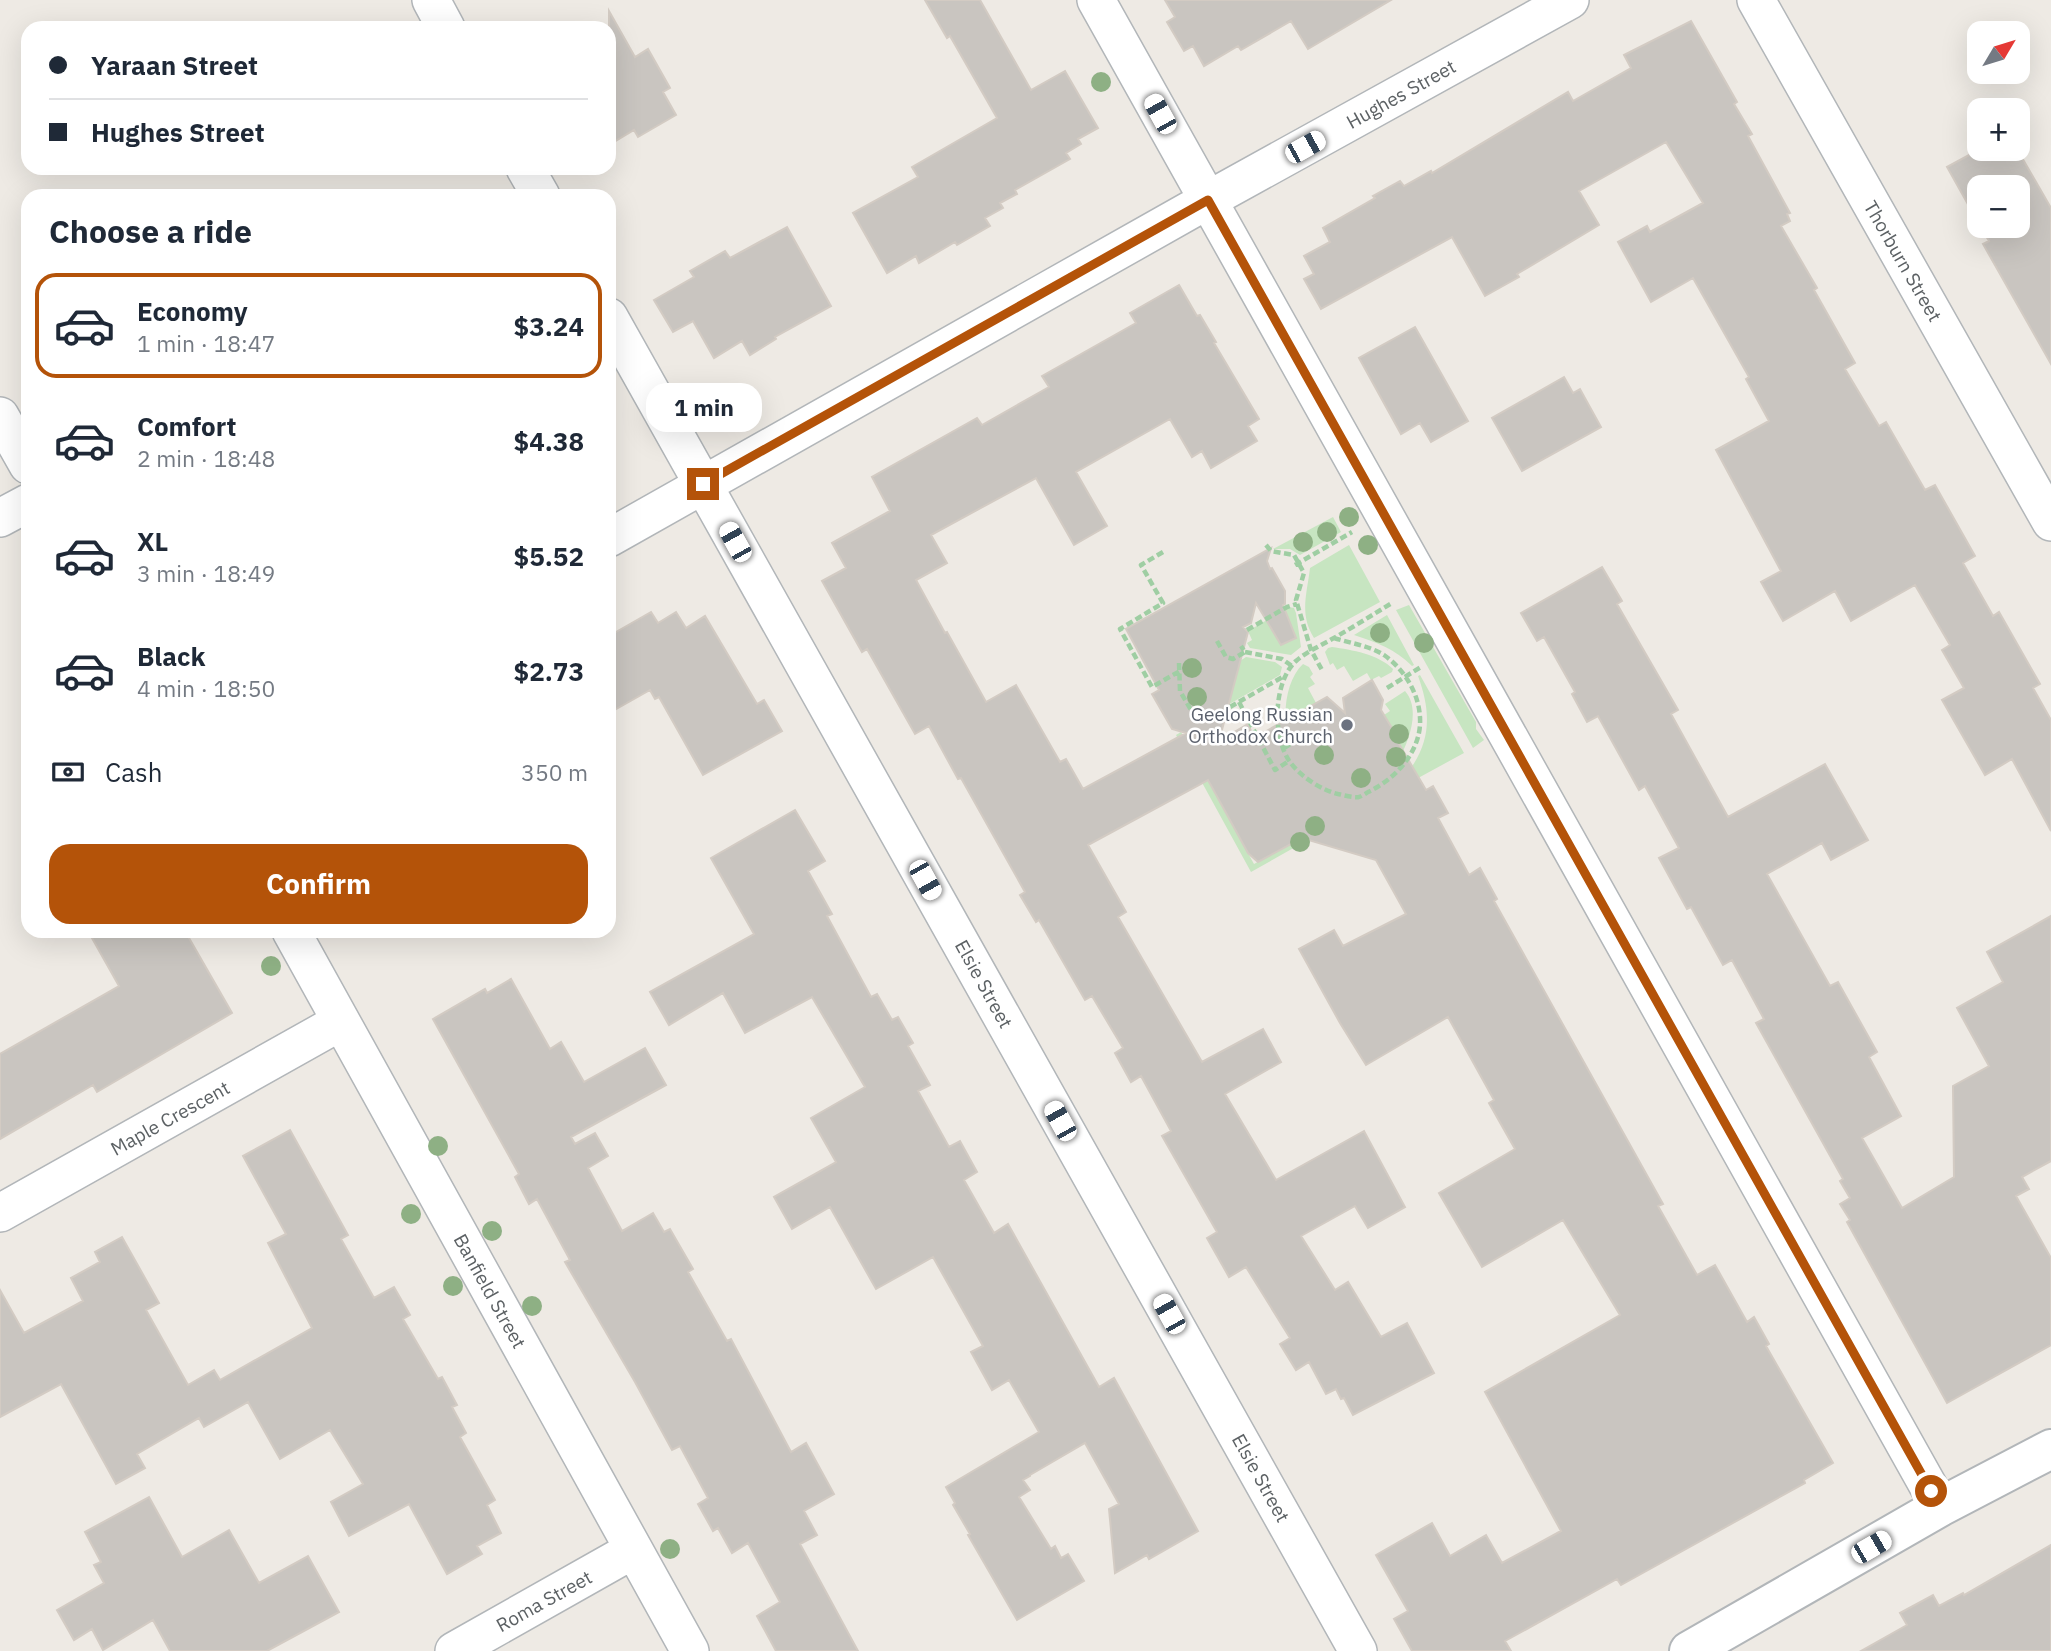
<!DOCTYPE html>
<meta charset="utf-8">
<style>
:root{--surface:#fff;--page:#f2f2f3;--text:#1f2937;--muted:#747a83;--line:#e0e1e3;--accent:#b45309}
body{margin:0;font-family:"IBM Plex Sans",sans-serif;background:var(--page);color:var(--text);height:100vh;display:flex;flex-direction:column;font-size:26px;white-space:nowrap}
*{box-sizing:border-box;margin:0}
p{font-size:23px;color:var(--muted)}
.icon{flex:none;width:38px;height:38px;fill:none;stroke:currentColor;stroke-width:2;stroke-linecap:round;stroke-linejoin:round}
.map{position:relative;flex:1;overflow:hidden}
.sheet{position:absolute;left:21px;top:189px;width:595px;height:749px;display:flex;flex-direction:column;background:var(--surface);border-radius:21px;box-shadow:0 7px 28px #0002}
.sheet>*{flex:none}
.guide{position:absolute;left:21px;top:21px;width:595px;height:154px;border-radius:21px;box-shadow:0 7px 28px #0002;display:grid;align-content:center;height:154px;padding:0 28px;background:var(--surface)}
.needle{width:46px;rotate:52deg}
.buttons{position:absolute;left:1967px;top:21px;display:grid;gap:14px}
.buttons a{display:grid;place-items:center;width:63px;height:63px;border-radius:14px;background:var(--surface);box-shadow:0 7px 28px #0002;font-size:35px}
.end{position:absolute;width:32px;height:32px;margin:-16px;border:9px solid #b45309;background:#fff;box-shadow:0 0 0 4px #fff}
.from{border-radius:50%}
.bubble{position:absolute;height:49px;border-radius:21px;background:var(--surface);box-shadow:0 7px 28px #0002;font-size:23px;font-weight:700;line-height:49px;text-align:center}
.car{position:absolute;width:21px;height:42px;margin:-21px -10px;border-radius:9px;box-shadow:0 0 5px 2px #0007;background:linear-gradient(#fff 24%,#345 0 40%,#fff 0 76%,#345 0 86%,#fff 0)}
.guide b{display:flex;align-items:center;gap:24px;height:66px;font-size:26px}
.guide b+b{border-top:2px solid var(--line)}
.guide i{width:18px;height:18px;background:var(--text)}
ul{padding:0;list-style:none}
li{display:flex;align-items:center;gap:21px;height:105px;margin:0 14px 10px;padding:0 14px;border:4px solid transparent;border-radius:21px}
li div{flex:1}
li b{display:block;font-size:26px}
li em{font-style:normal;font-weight:700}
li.active{border-color:var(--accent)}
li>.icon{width:63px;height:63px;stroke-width:1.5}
h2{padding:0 28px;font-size:32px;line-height:84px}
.pay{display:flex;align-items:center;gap:18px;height:77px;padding:0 28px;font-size:26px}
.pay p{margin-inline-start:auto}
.button{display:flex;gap:14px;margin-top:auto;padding:14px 28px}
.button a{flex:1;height:80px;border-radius:21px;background:var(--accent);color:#fff;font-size:28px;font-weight:700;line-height:80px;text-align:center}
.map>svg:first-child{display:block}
</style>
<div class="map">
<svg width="2051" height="1651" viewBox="0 0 2051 1651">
<rect width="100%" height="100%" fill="#eeeae4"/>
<path fill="#c7e5c1" d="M1333 517 1341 532 1300 555 1290 549H1273Z
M1349 545 1380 602 1314 638C1299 614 1307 594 1310 568Z
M1409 605 1476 722V729L1484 740 1473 748 1396 610Z
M1289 607 1294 608 1296 613 1301 647 1291 655 1250 648 1247 643 1252 640 1248 631Z
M1387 615 1414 665 1412 666C1395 649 1376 642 1354 635Z
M1332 647C1352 650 1378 654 1393 669L1392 672 1381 678 1379 676 1371 680 1367 673 1353 681 1344 666 1337 670 1333 663 1330 665 1325 652 1328 648Z
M1246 657 1275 662 1282 667 1280 675 1207 717 1240 661Z
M1303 664 1309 667 1313 674 1310 677 1315 684 1308 688 1316 703 1301 711 1308 723 1286 721C1284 703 1289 677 1303 664Z
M1420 675 1464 753 1409 783 1405 776C1431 744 1432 714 1418 676Z
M1405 691C1421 709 1409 741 1399 759L1391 730 1392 728 1384 715 1390 711 1385 704Z
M1181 732 1254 864 1301 838 1352 815 1251 872 1176 735Z"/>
<path fill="#c9c5c0" stroke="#d3cbc3" stroke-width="2" d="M925 0H980L1031 90 1065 71 1098 128 1078 139 1081 144 1066 153 1070 159 1015 190 1017 194 1000 203 1003 208 985 218 990 226 957 245 955 242 919 263 916 256 887 273 853 213 918 177 912 167 997 118 950 36 947 38Z
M1165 0H1391L1308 49 1291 21 1241 50 1238 46 1204 66 1193 46 1184 51 1167 22 1175 17Z
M609 11 635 57 648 49 670 88 663 92 676 115 638 137 634 130 609 145Z
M1691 21 1737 102 1734 104 1752 134 1748 136 1790 213 1787 214 1790 221 1781 226 1817 288 1814 290 1855 363 1845 369 1879 426 1886 422 1925 490 1935 485 1975 556 1963 563 1993 616 1999 612 2040 684 2033 688 2051 720V831L2012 759 1985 775 1942 700 1964 688 1942 650 1950 645 1915 585 1851 621 1835 591 1783 621 1761 582 1781 571 1716 450 1769 421 1746 379 1749 377 1693 278 1651 302 1618 242 1647 226 1650 232 1703 203 1666 142 1579 191 1599 225 1517 274 1519 277 1485 296 1452 237 1321 309 1304 279 1314 274 1304 256 1330 242 1323 228 1375 198 1373 196 1400 181 1404 186 1431 171 1432 173 1568 92 1573 101 1631 68 1624 55Z
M1980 149H2017L2051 208V364L1983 244 1989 241 1980 226H2018V187H1979V224L1947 167Z
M787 227 831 306 775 337 776 339 750 355 742 341 714 358 693 321 673 332 654 300 694 277 690 271 725 251 730 258Z
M1179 285 1197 316 1200 315 1216 342 1214 343 1259 419 1248 426 1257 441 1211 468 1202 451 1192 457 1170 419 1076 472 1107 526 1074 545 1036 478 931 535 947 563 916 580 945 633 947 632 986 702 1016 685 1060 762 1066 759 1083 789 1186 733 1172 729 1152 694 1159 690 1126 629 1271 548 1267 561 1270 569 1272 568 1285 591V604L1283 605 1296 638 1281 645 1256 603 1251 623 1243 627 1248 632 1219 741 1248 724 1254 738 1327 697 1345 713 1343 698 1372 680 1383 700 1381 710 1392 728 1391 730 1426 790 1433 786 1448 813 1438 818 1469 875 1480 868 1497 899 1494 901 1663 1204 1658 1206 1697 1275 1715 1265 1747 1322 1754 1317 1769 1344 1766 1346 1833 1463 1804 1480 1805 1483 1621 1585 1617 1579 1505 1641 1511 1651H1412L1394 1619 1408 1611 1376 1555 1432 1523 1450 1556 1486 1535 1502 1563 1561 1531 1485 1392 1620 1315 1563 1220 1482 1267 1439 1193 1515 1149 1489 1103 1494 1100 1448 1017 1366 1065 1340 1023 1299 949 1334 930 1343 946 1406 914 1376 860 1302 838 1258 862 1248 853 1208 780 1088 845 1126 912 1118 917 1202 1062 1263 1029 1281 1062 1225 1094 1276 1180 1364 1131 1405 1207 1368 1228 1355 1206 1301 1236 1335 1290 1348 1282 1381 1337 1407 1323 1434 1373 1353 1415 1344 1398 1341 1399 1336 1389 1326 1394 1309 1362 1296 1370 1280 1344 1290 1338 1246 1267 1229 1277 1207 1238 1217 1232 1162 1136 1171 1131 1141 1076 1131 1082 1115 1053 1123 1048 1092 996 1085 1000 1039 920 1036 922 1020 895 1025 892 961 778 958 779 929 726 915 734 867 649 862 652 822 581 846 568 832 543 890 511 872 477 977 418 982 425 1049 387 1042 376 1136 323 1130 313Z
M1415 327 1468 421 1431 442 1420 423 1401 434 1359 358Z
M1564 377 1573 393 1580 389 1601 427 1522 471 1492 418Z
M1602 567 1622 601 1617 604 1678 710 1671 714 1728 817 1825 764 1868 840 1831 860 1822 843 1767 874 1830 986 1838 982 1877 1052 1869 1057 1901 1116 1862 1138 1902 1208 1954 1177 1953 1086 1989 1066 1957 1008 2003 982 1987 952 2051 916V1161L2022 1177 2029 1189 2016 1196 2051 1258V1345L1947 1403 1847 1222 1850 1220 1840 1204 1850 1198 1840 1181 1843 1179 1756 1023 1764 1019 1732 960 1723 965 1691 907 1687 909 1659 858 1679 848 1645 786 1639 790 1598 716 1587 722 1572 694 1575 692 1544 637 1537 641 1521 613Z
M651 612 658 623 676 612 686 628 705 616 757 704 764 700 782 731 703 775 659 697 655 699 650 690 609 713V636Z
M795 810 825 861 808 871 832 914 827 916 871 997 877 994 892 1020 898 1017 913 1043 908 1046 930 1085 918 1091 949 1147 960 1141 977 1172 964 1180 994 1233 1008 1224 1099 1387 1114 1378 1198 1531 1149 1559 1147 1555 1115 1573 1109 1509 1119 1504 1085 1443 1030 1475V1476L1023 1480 1030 1490 1019 1497 1051 1549 1055 1546 1061 1558 1068 1554 1084 1581 1017 1620 968 1535 970 1534 953 1505 955 1503 946 1487 1039 1432 1009 1380 992 1390 971 1352 983 1346 933 1257 876 1289 830 1207 792 1229 774 1197 836 1162 811 1118 865 1087 812 997 745 1033 723 993 669 1025 650 992 754 934 711 858Z
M88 931H185L232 1013 97 1092 93 1085 0 1139V1054L119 986Z
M511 979 550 1049 561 1042 584 1082 645 1048 666 1085 571 1137 575 1144 595 1133 608 1156 588 1168 622 1231 653 1213 664 1232 670 1229 693 1269 688 1272 727 1341 731 1339 791 1452 806 1443 834 1494 804 1511 817 1535 800 1544 858 1651H776L757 1616 780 1602 748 1543 732 1553 718 1528 713 1531 698 1504 708 1498 680 1446 672 1450 635 1382 565 1262 570 1260 537 1199 529 1204 515 1177 519 1174 433 1019 485 989 487 993Z
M290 1130 348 1235 341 1239 374 1298 394 1287 410 1315 403 1319 438 1379 442 1377 457 1405 452 1407 466 1433 460 1437 495 1500 487 1505 501 1533 477 1546 482 1554 447 1574 409 1504 349 1536 331 1502 363 1484 330 1430 280 1459 248 1402 204 1427 199 1418 137 1454 145 1468 116 1484 61 1384 0 1417V1290L24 1333 83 1301 71 1278 100 1262 95 1252 122 1237 159 1303 146 1310 188 1385 214 1370 220 1380 312 1328 268 1243 286 1234 243 1156Z
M149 1497 182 1557 229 1530 259 1583 308 1556 339 1612 267 1651H170L153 1620 103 1650 92 1629 74 1640 57 1610 104 1583 94 1565 101 1562 85 1532Z
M2051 1545V1651H1861L1907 1625 1900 1613 1933 1595 1939 1606 1963 1593 1964 1595Z"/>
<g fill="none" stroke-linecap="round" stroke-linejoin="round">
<defs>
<path id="minor" d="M431 0 446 28
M1096 0 1940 1507
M1756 0 2051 522
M525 168 541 196
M609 317 1358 1651
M0 416 28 465
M0 518 28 503
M609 538 1208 200 1570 0
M291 931 690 1651
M0 1213 340 1022
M454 1651 633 1550"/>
<path id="tertiary" d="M1689 1651 1940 1507 2051 1449"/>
</defs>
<use href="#minor" stroke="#b2b6b9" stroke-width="40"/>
<use href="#tertiary" stroke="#b2b6b9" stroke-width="42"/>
<path stroke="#9fcea3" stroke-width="4.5" stroke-dasharray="7 3.5" stroke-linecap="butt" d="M1266 545 1271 551 1294 555 1304 573 1296 600 1311 650 1322 670
M1163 552 1141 565 1163 603 1120 629 1152 687 1180 671
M1295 565 1352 532
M1247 630 1287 607 1297 604
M1334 638C1350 643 1370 646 1384 655 1404 669 1419 693 1420 718 1422 750 1396 779 1368 792 1367 793 1360 797 1359 797 1353 798 1343 795 1338 794 1321 790 1300 776 1290 762 1272 737 1273 682 1296 661 1306 652 1320 646 1332 639 1352 628 1372 615 1392 603
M1217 641 1226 657 1233 659 1245 652 1241 646
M1245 652 1282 659 1292 666
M1179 663 1180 691 1198 722
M1387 688 1421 667
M1239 702 1275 770 1289 761
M1230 707 1286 675
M1284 748 1305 735"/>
<use href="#minor" stroke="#fff" stroke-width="37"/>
<use href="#tertiary" stroke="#fff" stroke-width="38"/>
</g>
<g fill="#8eb084">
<circle cx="1101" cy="82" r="10"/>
<circle cx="1349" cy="517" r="10"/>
<circle cx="1327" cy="532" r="10"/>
<circle cx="1303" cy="542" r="10"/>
<circle cx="1368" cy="545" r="10"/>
<circle cx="1380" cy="633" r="10"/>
<circle cx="1424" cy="643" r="10"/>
<circle cx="1192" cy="668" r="10"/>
<circle cx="1197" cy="697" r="10"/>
<circle cx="1399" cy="734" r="10"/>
<circle cx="1324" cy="755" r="10"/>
<circle cx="1396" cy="757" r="10"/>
<circle cx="1361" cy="778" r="10"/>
<circle cx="1315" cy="826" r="10"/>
<circle cx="1300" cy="842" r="10"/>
<circle cx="271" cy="966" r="10"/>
<circle cx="438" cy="1146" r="10"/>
<circle cx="411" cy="1214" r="10"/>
<circle cx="492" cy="1231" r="10"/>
<circle cx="453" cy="1286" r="10"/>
<circle cx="532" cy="1306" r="10"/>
<circle cx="670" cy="1549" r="10"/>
</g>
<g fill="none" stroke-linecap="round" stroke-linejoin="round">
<path stroke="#b45309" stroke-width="9" d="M703 484 1208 200 1931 1491"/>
</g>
<circle fill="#6b7280" stroke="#fff" stroke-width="2.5" cx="1347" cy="725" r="7"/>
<g text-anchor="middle" stroke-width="5" stroke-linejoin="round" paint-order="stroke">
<g font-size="19" fill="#5c6164" stroke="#fff">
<text transform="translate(1401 94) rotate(-29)" y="7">Hughes Street</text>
<text transform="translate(1903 261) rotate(60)" y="7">Thorburn Street</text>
<text transform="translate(984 984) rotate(61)" y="7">Elsie Street</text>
<text transform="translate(170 1118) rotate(-29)" y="7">Maple Crescent</text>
<text transform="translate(490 1291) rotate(61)" y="7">Banfield Street</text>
<text transform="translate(1261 1478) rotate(61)" y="7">Elsie Street</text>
<text transform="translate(544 1601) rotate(-29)" y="7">Roma Street</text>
</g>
<g font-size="19" fill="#5b616d" stroke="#fff" text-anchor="end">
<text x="1333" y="721">Geelong Russian<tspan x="1333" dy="22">Orthodox Church</tspan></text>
</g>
</g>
</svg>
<div class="buttons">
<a><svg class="needle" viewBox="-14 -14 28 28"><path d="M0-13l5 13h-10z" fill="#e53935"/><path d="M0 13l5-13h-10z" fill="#747a83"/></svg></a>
<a>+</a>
<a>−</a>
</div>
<i class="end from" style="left:1931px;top:1491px"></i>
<i class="end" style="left:703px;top:484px"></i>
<div class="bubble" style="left:646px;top:383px;width:116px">1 min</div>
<i class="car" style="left:1160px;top:114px;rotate:331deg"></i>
<i class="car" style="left:1305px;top:147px;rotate:61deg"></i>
<i class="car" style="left:735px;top:542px;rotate:331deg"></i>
<i class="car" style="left:925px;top:880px;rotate:151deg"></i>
<i class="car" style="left:1060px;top:1121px;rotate:331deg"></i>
<i class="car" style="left:1169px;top:1314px;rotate:331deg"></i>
<i class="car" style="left:1871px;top:1547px;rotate:60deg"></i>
<div class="guide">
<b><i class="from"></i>Yaraan Street</b>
<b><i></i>Hughes Street</b>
</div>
<section class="sheet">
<h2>Choose a ride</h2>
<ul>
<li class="active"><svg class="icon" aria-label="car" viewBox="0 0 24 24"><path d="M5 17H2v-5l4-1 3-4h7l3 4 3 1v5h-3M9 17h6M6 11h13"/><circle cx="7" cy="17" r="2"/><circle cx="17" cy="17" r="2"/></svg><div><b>Economy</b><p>1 min · 18:47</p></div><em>$3.24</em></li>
<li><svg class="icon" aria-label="car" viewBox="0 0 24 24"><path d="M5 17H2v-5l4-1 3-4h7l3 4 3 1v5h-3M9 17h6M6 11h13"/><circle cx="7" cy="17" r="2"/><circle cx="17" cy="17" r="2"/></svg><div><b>Comfort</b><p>2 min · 18:48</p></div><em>$4.38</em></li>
<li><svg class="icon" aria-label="car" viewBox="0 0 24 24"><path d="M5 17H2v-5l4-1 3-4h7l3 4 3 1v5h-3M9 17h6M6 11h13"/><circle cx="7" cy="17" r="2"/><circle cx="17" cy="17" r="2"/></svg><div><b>XL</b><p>3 min · 18:49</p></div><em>$5.52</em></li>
<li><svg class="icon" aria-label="car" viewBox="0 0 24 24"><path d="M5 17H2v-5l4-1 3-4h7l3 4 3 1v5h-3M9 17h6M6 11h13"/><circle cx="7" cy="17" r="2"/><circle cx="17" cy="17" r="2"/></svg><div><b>Black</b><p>4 min · 18:50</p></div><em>$2.73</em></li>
</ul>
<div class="pay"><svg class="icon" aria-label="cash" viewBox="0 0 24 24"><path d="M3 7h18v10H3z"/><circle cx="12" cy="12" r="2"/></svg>Cash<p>350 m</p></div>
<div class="button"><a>Confirm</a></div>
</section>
</div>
